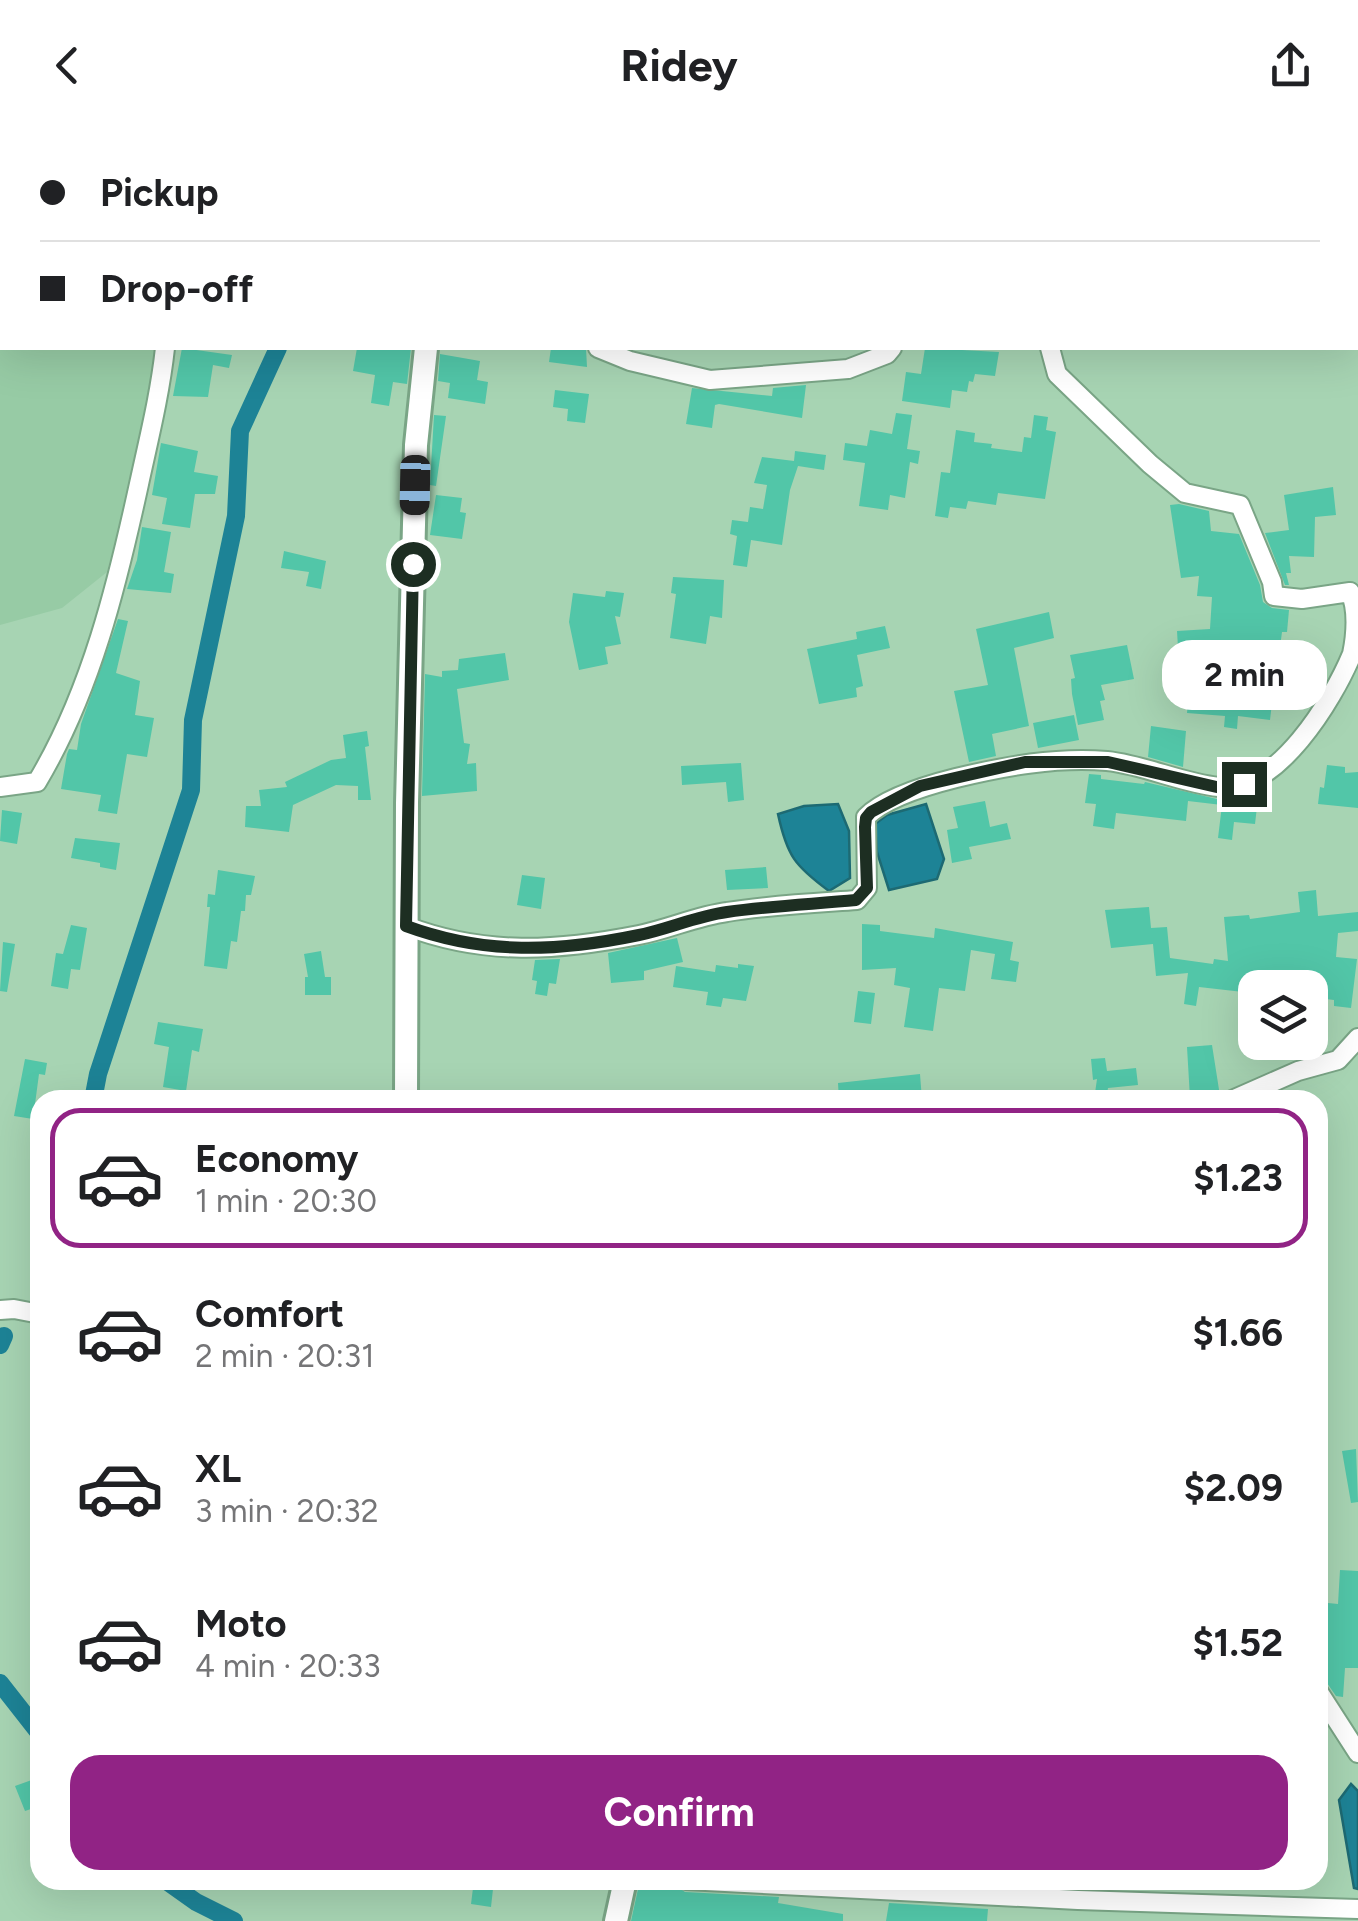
<!DOCTYPE html>
<meta charset="utf-8">
<style>
:root{--surface:#fff;--page:#f2f2f2;--text:#202124;--muted:#757577;--line:#e0e0e0;--accent:#912385}
body{margin:0;font-family:Figtree,sans-serif;background:var(--page);color:var(--text);height:100vh;display:flex;flex-direction:column;font-size:38px;white-space:nowrap}
*{box-sizing:border-box;margin:0}
p{font-size:32px;color:var(--muted)}
.icon{flex:none;width:55px;height:55px;fill:none;stroke:currentColor;stroke-width:2;stroke-linecap:round;stroke-linejoin:round}
.map{position:relative;flex:1;overflow:hidden}
.drawer{position:absolute;left:30px;top:960px;width:1298px;height:800px;display:flex;flex-direction:column;background:var(--surface);border-radius:30px;box-shadow:0 10px 40px #0002}
.drawer>*{flex:none}
.guide{position:absolute;left:0px;top:0px;width:1360px;height:220px;box-shadow:0 10px 40px #0002;display:grid;align-content:center;height:220px;padding:0 40px;background:var(--surface)}
.tools{position:absolute;left:1238px;top:840px;display:grid;gap:20px}
.tools a{display:grid;place-items:center;width:90px;height:90px;border-radius:20px;background:var(--surface);box-shadow:0 10px 40px #0002;font-size:50px}
.end{position:absolute;width:45px;height:45px;margin:-22px;border:12px solid #1d2e22;background:#fff;box-shadow:0 0 0 5px #fff}
.from{border-radius:50%}
.bubble{position:absolute;height:70px;border-radius:30px;background:var(--surface);box-shadow:0 10px 40px #0002;font-size:32px;font-weight:700;line-height:70px;text-align:center}
.car{position:absolute;width:30px;height:60px;margin:-30px -15px;border-radius:12px;box-shadow:0 0 8px 2px #0007;background:linear-gradient(#222 24%,#8ab4d8 0 40%,#222 0 76%,#8ab4d8 0 86%,#222 0)}
.guide b{display:flex;align-items:center;gap:35px;height:95px;font-size:38px}
.guide b+b{border-top:2px solid var(--line)}
.guide i{width:25px;height:25px;background:var(--text)}
ul{padding:18px 0 0;list-style:none}
li{display:flex;align-items:center;gap:30px;height:140px;margin:0 20px 15px;padding:0 20px;border:5px solid transparent;border-radius:30px}
li div{flex:1}
li b{display:block;font-size:38px}
li em{font-style:normal;font-weight:700}
li.current{border-color:var(--accent)}
li>.icon{width:90px;height:90px;stroke-width:1.5}
.button{display:flex;gap:20px;margin-top:auto;padding:20px 40px}
.button a{flex:1;height:115px;border-radius:30px;background:var(--accent);color:#fff;font-size:40px;font-weight:700;line-height:115px;text-align:center}
header{display:flex;justify-content:space-between;align-items:center;height:130px;padding:0 40px;background:var(--surface);font-size:45px;font-weight:700}
.map>svg:first-child{display:block}
</style>
<header><svg class="icon" aria-label="back" viewBox="0 0 24 24"><path d="M15 5l-7 7 7 7"/></svg>Ridey<svg class="icon" aria-label="share" viewBox="0 0 24 24"><path d="M12 15V3M7 8l5-5 5 5M5 13v7h14v-7"/></svg></header>
<div class="map">
<svg width="1358" height="1791" viewBox="0 0 1358 1791">
<rect width="100%" height="100%" fill="#a7d4b3"/>
<path fill="#97cba5" d="M0 18 2 218H156L144 302 107 442 62 478 0 495Z"/>
<path fill="#1d8396" stroke="#1d6a73" stroke-width="2.5" d="M838 674 849 701 850 748 829 761C795 736 787 726 778 684L804 676Z
M926 674 944 729 937 749 889 760 877 722 875 694 887 685Z
M1351 1654 1358 1661V1759L1354 1758 1339 1670Z"/>
<g fill="none" stroke-linecap="round" stroke-linejoin="round">
<path stroke="#1d8396" stroke-width="18" d="M366 2 367 0
M93 970 98 944 191 660 193 590 236 386 240 301 278 218
M0 1215 4 1206
M0 1553 40 1604
M165 1750 196 1772 234 1791"/>
</g>
<path fill="#52c6a8" d="M182 218 232 225 229 238 213 235 208 267 173 266Z
M357 218H411L407 254 393 252 389 276 371 273 375 245 353 241Z
M551 218H586L587 237 549 232Z
M925 218 999 222 995 246 975 244 973 252 969 251 967 262 952 260 950 278 902 271 906 242 921 244Z
M440 224 480 231 477 250 488 252 485 274 448 268 450 253 438 251Z
M806 255 802 288 719 274 715 275 712 298 686 294 692 258 772 266 773 258Z
M555 260 589 264 585 293 567 291 568 279 553 277Z
M896 283 912 285 907 319 920 321 918 334 910 332 905 368 890 365 888 380 859 376 865 333 843 330 845 313 867 316 870 300 892 304Z
M434 285 446 286 436 356 430 355Z
M1034 285 1048 287 1046 300 1056 302 1045 369 998 363 996 375 968 371 966 379 950 377 948 388 935 386 941 342 950 343 956 300 975 303 974 312 992 314 991 318 1022 322 1024 307 1031 308Z
M161 313 198 321 194 342 218 346 215 364H195L190 398 162 394 167 368 152 365Z
M795 321 826 325 824 340 798 336 790 360 782 415 751 410 747 437 733 435 737 406 730 404 732 390 748 392 750 377 763 379 767 355 754 353 762 327 794 331Z
M1333 357 1336 385 1315 387 1314 427 1289 426 1291 443H1286L1289 455H1285L1265 403 1289 400 1284 365Z
M436 365 462 368 460 382 466 383 462 409 430 405Z
M1179 374 1209 381 1211 401 1239 404 1260 455 1263 472 1272 478 1289 480 1287 502H1282L1277 540 1284 541 1279 574 1272 573 1270 590 1238 586 1237 599 1224 597 1225 586 1187 583 1190 549 1186 550 1184 533 1179 534 1177 501 1210 499 1212 467 1197 466 1199 446 1181 448 1170 375Z
M142 397 171 402 164 442 174 444 171 463 127 459 137 430Z
M284 421 326 431 321 459 306 456 309 442 281 438Z
M673 447 724 450 722 488 710 486 706 514 670 508 676 464 671 463Z
M606 461 624 463 620 487 615 486 621 514 605 517 608 534 579 540 569 492 573 463 605 467Z
M1049 482 1054 508 1014 518 1029 596 992 604 996 626 969 632 954 561 988 555 976 499Z
M118 489 128 491 116 543 140 551 135 585 154 588 147 627 127 624 117 684 98 681 101 665 61 659 67 624 69 619 77 620 81 594Z
M885 496 890 518 857 525 863 556 856 558 857 567 819 574 807 519 857 509 856 502Z
M1127 515 1134 549 1101 555 1105 570 1100 571 1104 590 1078 595 1072 564 1071 549 1075 548 1070 525Z
M505 523 509 550 457 559 464 613 470 614 467 634 476 633 477 661 422 666 425 544 442 547V541L458 540 459 529Z
M1074 585 1079 610 1038 618 1033 593Z
M1151 596 1186 601 1183 637 1148 627Z
M367 601 369 616 365 617 371 670H358V656L336 655 293 675 289 702 245 697 246 676H261L259 660 287 657 285 652 331 630 346 628 343 605Z
M741 633 744 670 728 672 726 652 682 655 681 636Z
M1327 635 1345 637V643L1358 642V678L1318 674 1320 657 1324 658Z
M1089 644 1101 645V649L1144 654 1145 652 1217 669 1258 668 1255 694 1234 692 1232 710 1218 708 1222 675 1188 671 1186 691 1116 683 1114 699 1093 696 1096 674 1085 673Z
M985 671 990 697 1007 693 1011 709 969 717 972 729 952 733 947 700 958 698 953 677Z
M2 680 22 683 17 714 0 711Z
M75 708 120 713 116 740 100 737V733L71 728Z
M766 737 768 758 727 760 725 740Z
M218 740 255 746 251 765H246L245 781H241L237 812 231 811 227 839 204 836 210 777H207L208 764 215 765Z
M522 745 545 748 541 779 517 775Z
M1316 760 1318 786 1358 782V801L1338 803 1336 827 1357 829 1351 878 1334 876V870L1310 867V858L1273 852V858H1253L1252 863 1199 857 1196 876 1184 874 1188 843 1156 846 1153 814 1111 818 1105 780 1149 777 1151 798 1167 797 1170 828 1213 834 1214 829 1228 831 1224 787 1249 785 1250 789 1300 782 1298 762Z
M862 794 880 795V801L934 808 935 798 1013 812 1010 830 1019 832 1016 852 991 849 995 824 971 820 965 861 939 858 933 901 904 897 910 858 894 855 896 838 862 840Z
M71 795 87 798 80 840 71 839 68 859 51 856 56 823 63 824Z
M677 808 683 832 644 841V850L611 853 608 823Z
M3 812 15 814 7 862 0 861Z
M321 821 325 847H331V865H305V847H308L304 824Z
M560 829 556 854 549 853 547 866 535 864 537 851 532 850 535 830Z
M738 834 754 836 746 871 723 868 721 877 706 875 708 862 673 857 676 836 715 842 716 835 738 838Z
M858 861 875 863 871 894 854 892Z
M158 892 203 899 199 922 192 920 186 961 163 957 169 917 154 914Z
M1212 915 1220 966 1190 968 1187 917Z
M1105 928 1107 941 1136 938 1138 955 1108 958 1106 970H1094L1097 949 1093 950 1091 929Z
M25 929 47 933 45 945 39 944 33 989 14 986Z
M920 944 922 970H839L838 953Z
M1356 1319 1358 1372 1351 1373 1342 1321Z
M1340 1440 1358 1441V1538H1345L1343 1567 1336 1566 1327 1553 1328 1537H1322L1323 1514H1318V1491H1327L1328 1473 1338 1474Z
M40 1647V1676L25 1681 15 1656Z
M474 1750H494L491 1777 471 1774Z
M640 1750 675 1755 685 1762 779 1767 778 1773 843 1784V1791H631Z
M889 1773 988 1779 987 1791H886Z"/>
<g fill="none" stroke-linecap="round" stroke-linejoin="round">
<defs>
<path id="minor" d="M733 0 751 2
M909 0 910 2
M309 2 310 0
M0 10H2
M598 218 630 231 710 250 848 239 887 224 892 218
M1050 218 1057 244 1150 334 1185 363 1240 375 1272 452 1274 466 1302 469 1350 462C1358 479 1356 505 1352 524H1358
M0 657 37 652C91 562 117 455 139 354 149 308 160 264 165 218
M406 796C485 826 557 821 639 805 669 799 697 786 727 782 770 775 814 773 857 770L867 758 866 687C886 667 928 655 956 648 1006 636 1055 627 1107 631 1145 635 1181 653 1219 657 1277 663 1333 570 1352 524
M1232 970 1298 941 1338 930 1358 908
M0 1180 14 1179 40 1184
M1318 1561 1358 1623
M686 1750 1078 1770 1358 1779"/>
<path id="major" d="M468 2V0
M406 970 407 673 416 315 426 218
M616 1791 625 1750"/>
</defs>
<use href="#minor" stroke="#7aa586" stroke-width="22"/>
<use href="#major" stroke="#7aa586" stroke-width="28"/>
<use href="#minor" stroke="#fff" stroke-width="18"/>
<use href="#major" stroke="#fff" stroke-width="22"/>
</g>
<g fill="none" stroke-linecap="round" stroke-linejoin="round">
<path stroke="#1d2e22" stroke-width="12" d="M413 434 406 796C485 825 557 822 639 805 668 799 697 786 727 782 770 776 814 774 856 770L867 758 865 697 866 688 871 682 920 656 1025 632H1108L1221 658 1244 654"/>
</g>
</svg>
<div class="tools">
<a><svg class="icon" aria-label="layers" viewBox="0 0 24 24"><path d="M12 4l9 5-9 5-9-5zM3 14l9 5 9-5"/></svg></a>
</div>
<i class="end from" style="left:413px;top:434px"></i>
<i class="end" style="left:1244px;top:654px"></i>
<div class="bubble" style="left:1162px;top:510px;width:165px">2 min</div>
<i class="car" style="left:415px;top:355px;rotate:181deg"></i>
<div class="guide">
<b><i class="from"></i>Pickup</b>
<b><i></i>Drop-off</b>
</div>
<section class="drawer">
<ul>
<li class="current"><svg class="icon" aria-label="car" viewBox="0 0 24 24"><path d="M5 17H2v-5l4-1 3-4h7l3 4 3 1v5h-3M9 17h6M6 11h13"/><circle cx="7" cy="17" r="2"/><circle cx="17" cy="17" r="2"/></svg><div><b>Economy</b><p>1 min · 20:30</p></div><em>$1.23</em></li>
<li><svg class="icon" aria-label="car" viewBox="0 0 24 24"><path d="M5 17H2v-5l4-1 3-4h7l3 4 3 1v5h-3M9 17h6M6 11h13"/><circle cx="7" cy="17" r="2"/><circle cx="17" cy="17" r="2"/></svg><div><b>Comfort</b><p>2 min · 20:31</p></div><em>$1.66</em></li>
<li><svg class="icon" aria-label="car" viewBox="0 0 24 24"><path d="M5 17H2v-5l4-1 3-4h7l3 4 3 1v5h-3M9 17h6M6 11h13"/><circle cx="7" cy="17" r="2"/><circle cx="17" cy="17" r="2"/></svg><div><b>XL</b><p>3 min · 20:32</p></div><em>$2.09</em></li>
<li><svg class="icon" aria-label="car" viewBox="0 0 24 24"><path d="M5 17H2v-5l4-1 3-4h7l3 4 3 1v5h-3M9 17h6M6 11h13"/><circle cx="7" cy="17" r="2"/><circle cx="17" cy="17" r="2"/></svg><div><b>Moto</b><p>4 min · 20:33</p></div><em>$1.52</em></li>
</ul>
<div class="button"><a>Confirm</a></div>
</section>
</div>
